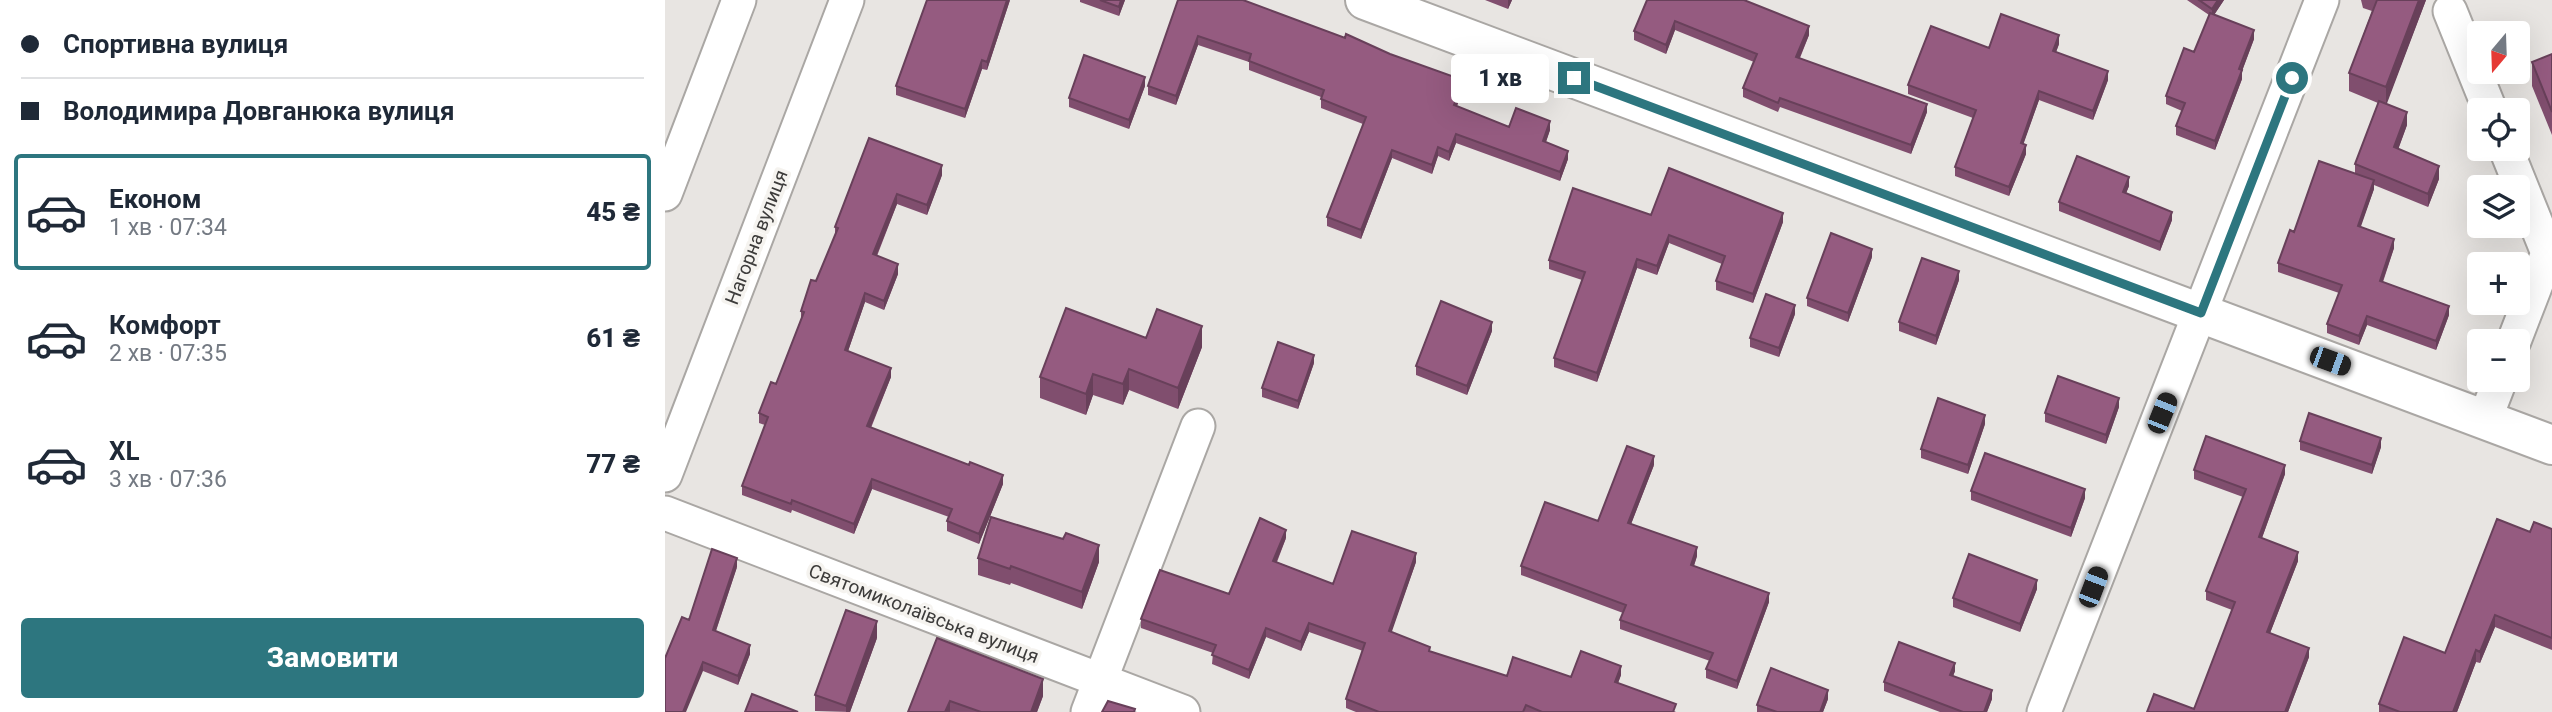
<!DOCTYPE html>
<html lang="uk">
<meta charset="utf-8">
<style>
:root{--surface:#fff;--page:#f2f2f3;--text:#1f2937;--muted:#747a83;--line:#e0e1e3;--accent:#2d767f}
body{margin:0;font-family:Roboto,sans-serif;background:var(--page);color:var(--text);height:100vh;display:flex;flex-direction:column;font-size:26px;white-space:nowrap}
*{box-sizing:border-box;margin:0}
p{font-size:23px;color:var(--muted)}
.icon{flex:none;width:38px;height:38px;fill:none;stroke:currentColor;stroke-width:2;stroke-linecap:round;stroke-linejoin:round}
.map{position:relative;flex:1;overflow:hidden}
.panel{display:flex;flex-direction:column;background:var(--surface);width:665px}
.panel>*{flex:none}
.guide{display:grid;align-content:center;height:154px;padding:0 21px;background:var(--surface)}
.needle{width:46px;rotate:199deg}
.controls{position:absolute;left:1802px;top:21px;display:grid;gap:14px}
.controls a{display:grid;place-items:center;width:63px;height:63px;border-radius:7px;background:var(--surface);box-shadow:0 7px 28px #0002;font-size:35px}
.end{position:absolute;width:32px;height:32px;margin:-16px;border:9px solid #2d767f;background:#fff;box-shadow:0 0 0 4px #fff}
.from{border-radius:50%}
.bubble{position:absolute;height:49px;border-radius:7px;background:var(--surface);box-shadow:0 7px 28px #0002;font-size:23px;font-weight:800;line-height:49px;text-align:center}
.car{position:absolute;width:21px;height:42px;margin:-21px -10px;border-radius:9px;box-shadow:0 0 5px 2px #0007;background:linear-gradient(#222 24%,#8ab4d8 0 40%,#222 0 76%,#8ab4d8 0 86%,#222 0)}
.guide b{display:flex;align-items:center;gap:24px;height:66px;font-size:26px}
.guide b+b{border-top:2px solid var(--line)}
.guide i{width:18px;height:18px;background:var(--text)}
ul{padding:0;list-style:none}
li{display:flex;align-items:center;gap:21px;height:116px;margin:0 14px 10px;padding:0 7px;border:4px solid transparent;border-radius:7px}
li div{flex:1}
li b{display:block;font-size:26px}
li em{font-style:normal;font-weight:800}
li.selected{border-color:var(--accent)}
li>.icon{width:63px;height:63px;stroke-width:1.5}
.primary-button{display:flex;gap:14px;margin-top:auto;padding:14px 21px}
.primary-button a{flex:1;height:80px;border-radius:7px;background:var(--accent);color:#fff;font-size:28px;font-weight:800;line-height:80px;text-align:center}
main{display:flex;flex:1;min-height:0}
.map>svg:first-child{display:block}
</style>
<main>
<section class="panel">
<div class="guide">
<b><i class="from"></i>Спортивна вулиця</b>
<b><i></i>Володимира Довганюка вулиця</b>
</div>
<ul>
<li class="selected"><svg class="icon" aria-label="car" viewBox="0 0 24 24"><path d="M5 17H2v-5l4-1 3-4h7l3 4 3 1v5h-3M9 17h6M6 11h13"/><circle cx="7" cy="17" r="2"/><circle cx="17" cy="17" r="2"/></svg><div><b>Економ</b><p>1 хв · 07:34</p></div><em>45 ₴</em></li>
<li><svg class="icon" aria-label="car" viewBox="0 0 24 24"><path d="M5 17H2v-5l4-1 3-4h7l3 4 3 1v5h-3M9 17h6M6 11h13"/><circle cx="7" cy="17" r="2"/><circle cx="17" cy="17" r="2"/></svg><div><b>Комфорт</b><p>2 хв · 07:35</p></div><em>61 ₴</em></li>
<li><svg class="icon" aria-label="car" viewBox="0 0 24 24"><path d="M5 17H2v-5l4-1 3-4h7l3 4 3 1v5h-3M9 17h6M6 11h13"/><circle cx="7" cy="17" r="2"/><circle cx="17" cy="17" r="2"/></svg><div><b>XL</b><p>3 хв · 07:36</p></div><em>77 ₴</em></li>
</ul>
<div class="primary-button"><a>Замовити</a></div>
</section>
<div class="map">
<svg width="1887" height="712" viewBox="0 0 1887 712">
<rect width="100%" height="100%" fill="#e8e5e2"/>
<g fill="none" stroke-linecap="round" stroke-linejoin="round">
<defs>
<path id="minor" d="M1785 11 1825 110
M1841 149 1883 253 1849 341
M0 194 74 0
M1820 419 1835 380
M0 475 182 0
M0 513 518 712
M423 712 533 426
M1379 712 1657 0"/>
<path id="major" d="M700 0 1887 445"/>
</defs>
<use href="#minor" stroke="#aaa7a4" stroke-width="37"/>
<use href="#major" stroke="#aaa7a4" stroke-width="42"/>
<use href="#minor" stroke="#fff" stroke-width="33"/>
<use href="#major" stroke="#fff" stroke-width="38"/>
</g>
<path fill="#804e6e" d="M345 0 322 70 317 69 300 118 231 95V86Z
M415 0H460L454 16 415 2Z
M513 0 798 89 792 106 844 127 885 130 881 142 903 159 895 181 791 143 784 161 773 156 767 174 727 158 696 239 662 226V217L698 124 656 108V97L584 70V62L533 45 511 105 483 95V86Z
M820 0H847L843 9Z
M982 0 1144 35 1135 58 1262 112 1246 154 1115 107 1113 112 1078 97V88L1089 62 1010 30 1001 54 969 40V31Z
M1522 0H1559L1549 15 1589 39 1577 71V79L1550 150 1511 135V126L1517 111 1501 104V96L1529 52 1544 15Z
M1696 0H1761L1721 104 1742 125 1733 149 1774 179 1763 207 1709 185V189L1695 227 1729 248 1718 282 1784 315 1771 350 1702 325 1694 345 1662 333V324L1674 293 1613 272V263L1629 232 1690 174V164L1713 103 1684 91V73L1707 11 1698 8Z
M1394 44 1391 52 1443 80 1428 120 1374 100 1358 144 1361 154 1344 196 1290 176V167L1308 118 1243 94V85L1324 48Z
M1887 54V135L1867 86V62Z
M480 86 464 129 404 107V98Z
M204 138 277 175 262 215 232 204 212 256 233 274 219 310 200 302 183 351 226 377 206 428 338 484 314 544 282 531V521L284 517 207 489 189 534 127 510 126 513 77 495V486L100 425 94 423V413L111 384 136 321V311L151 281 170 235V227Z
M1464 186 1461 193 1507 220 1495 251 1394 211V202Z
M986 215 1118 222 1088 303 1051 290V281L1057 264 1004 243 992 275 972 268 932 382 889 367V358L917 280 884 269V260Z
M1207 257 1183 322 1142 306V298Z
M1294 280 1271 345 1234 331V322Z
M1130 314 1114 357 1085 347V338Z
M827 331 802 395 751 375V366Z
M481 338 537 347 513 409 464 390 458 405 428 395 421 415 375 398V377Z
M649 363 633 409 597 397V388Z
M1454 407 1441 444 1380 422V413Z
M1320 424 1303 474 1256 458V449Z
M1635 441 1716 447 1707 474 1635 450Z
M989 465 966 524 1032 556 1029 566 1104 602 1072 689 1041 678V669L1045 661 955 629V620L958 613 856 575V566L933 521Z
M1529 470 1620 474 1597 538 1633 561 1605 633 1644 657 1623 712H1482L1529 709 1567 610 1541 600V591L1578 497 1529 479Z
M1306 491 1420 498 1406 537 1306 500Z
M1887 529V650L1830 627 1815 663 1811 662 1792 712H1714V704L1780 653 1865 532Z
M621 538 612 562 668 584 751 562 726 632 765 651 842 676 906 677 956 675 953 683 1011 712H691L681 708V699L698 651 644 632 636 651 601 637 584 679 547 664 548 653 476 628V619L564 594Z
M313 558 434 562 417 609 346 583 345 585 313 575Z
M72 567 51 631 85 654 73 685 38 671 24 620Z
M1372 589 1355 632 1288 607V598Z
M212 638 185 712 150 711V695Z
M272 638 378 696 372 712H243Z
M1290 671 1288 676 1327 699 1322 712H1275L1219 691V682Z
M1163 699 1158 712H1092V705Z"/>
<path fill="#68405a" d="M342 0H345L322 70V62Z
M456 0H460L454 16V7Z
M843 0H847L843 9Z
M1553 0H1559L1547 18V9Z
M1754 0H1761L1721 106V87Z
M1010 21V30L1001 54V45Z
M1144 26V35L1131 66V57Z
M1589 30V39L1577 71V79L1550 150V141Z
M1394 35V44L1388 60V51Z
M533 36V45L511 105V96Z
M317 60V69L300 118V109Z
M1443 71V80L1428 120V111Z
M480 77V86L464 129V120Z
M798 80V89L789 114V105Z
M1374 91V100L1356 151V143Z
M1262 104V112L1246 154V145Z
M1742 112V125L1729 161V147Z
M885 121V130L878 150V141Z
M791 134V143L784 161V152Z
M1361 145V154L1344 196V187Z
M773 147V156L767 174V165Z
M727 150V158L696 239V230Z
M903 151V159L895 181V172Z
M277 165V175L262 215V205Z
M1774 166V179L1763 207V194Z
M1464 177V186L1458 201V192Z
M1709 180V189L1693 235V226Z
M232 194V204L208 264V254Z
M1507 212V220L1495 251V242Z
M1118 213V222L1088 303V294Z
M1004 235V243L992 275V266Z
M1729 239V248L1715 289V281Z
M1207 249V257L1183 322V313Z
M972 259V268L932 382V373Z
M233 264V274L219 310V301Z
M1294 271V280L1271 345V336Z
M200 293V302L180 360V350Z
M1130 305V314L1114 357V348Z
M1784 306V315L1771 350V341Z
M1702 316V325L1694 345V336Z
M827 322V331L802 395V386Z
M537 326V347L513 409V388Z
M649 355V363L633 409V401Z
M226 368V377L202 436V426Z
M464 369V390L458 405V384Z
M428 374V395L421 415V394Z
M1454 398V407L1441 444V435Z
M1320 415V424L1303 474V465Z
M1716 438V447L1707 474V465Z
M989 456V465L963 532V523Z
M1620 465V474L1594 546V537Z
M338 475V484L314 544V534Z
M207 479V489L189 534V524Z
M1420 489V498L1406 537V528Z
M621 530V538L608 570V561Z
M434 545V562L417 609V592Z
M1032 547V556L1026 574V565Z
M1633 552V561L1602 641V632Z
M751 553V562L724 640V631Z
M72 558V567L48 639V630Z
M1372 580V589L1355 632V624Z
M1104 593V602L1072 689V681Z
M1830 615V627L1815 663V652Z
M212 621V638L185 712H181V706Z
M644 623V632L636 651V642Z
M601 628V637L584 679V670Z
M85 645V654L73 685V676Z
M1644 648V657L1623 712H1620Z
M1811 650V662L1792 712H1788Z
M38 662V671L21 712H18Z
M1290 663V671L1285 684V675Z
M956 666V675L950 691V682Z
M378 679V696L372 712H366Z
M1163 690V699L1158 712H1155Z
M1327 690V699L1322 712H1319Z
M285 701V712H280Z"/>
<path fill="#955b80" stroke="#68405a" stroke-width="2" d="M262 0H342L322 62 317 60 300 109 231 86Z
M435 0H456L454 7Z
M513 0H578L680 38 681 34 725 54 798 80 789 105 844 127 851 108 885 121 878 141 903 151 895 172 791 134 784 152 773 147 767 165 727 150 696 230 662 217 701 117 656 99 659 90 584 61 586 54 533 36 511 96 483 86Z
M982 0H1079L1144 26 1131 57 1262 104 1246 145 1115 98 1113 103 1078 88 1092 54 1010 21 1001 45 969 31Z
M1534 0H1553L1547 9Z
M1712 0H1754L1721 87 1684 73Z
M1545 13 1589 30 1574 69 1577 70 1550 141 1511 126 1520 103 1501 96 1519 48 1529 52Z
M1336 14 1394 35 1388 51 1443 71 1428 111 1374 91 1356 143 1361 145 1344 187 1290 167 1311 110 1243 85 1266 26 1324 48Z
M1887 54V112L1867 62Z
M419 55 480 77 464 120 404 98Z
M1714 101 1742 112 1729 147 1774 166 1763 194 1690 164Z
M204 138 277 165 262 205 232 194 208 254 233 264 219 301 200 293 180 350 226 368 202 426 304 465 305 462 338 475 314 534 282 521 287 509 207 479 189 524 127 500 126 504 77 486 103 417 94 413 106 382 111 384 139 312 136 311 146 280 151 281 173 228 170 227Z
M1412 156 1464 177 1458 192 1507 212 1495 242 1394 202Z
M1654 161 1709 180 1693 226 1729 239 1715 281 1784 306 1771 341 1702 316 1694 336 1662 324 1677 285 1613 263 1625 230 1629 232Z
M1004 168 1118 213 1088 294 1051 281 1060 256 1004 235 992 266 972 259 932 373 889 358 920 272 884 260 908 188 986 215Z
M1166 233 1207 249 1183 313 1142 298Z
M1257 258 1294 271 1271 336 1234 322Z
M1101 294 1130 305 1114 348 1085 338Z
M776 301 827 322 802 386 751 366Z
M401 308 481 338 492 309 537 326 513 388 464 369 458 384 428 374 421 394 375 377Z
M613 342 649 355 633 401 597 388Z
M1393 376 1454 398 1441 435 1380 413Z
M1273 398 1320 415 1303 465 1256 449Z
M1644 413 1716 438 1707 465 1635 441Z
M1541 436 1620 465 1594 537 1633 552 1602 632 1644 648 1620 712H1482L1489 694 1529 709 1570 602 1541 591 1581 489 1529 470Z
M962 446 989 456 963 523 1032 547 1026 565 1104 593 1072 681 1041 669 1048 653 955 620 961 605 856 566 880 502 933 521Z
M1320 453 1420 489 1406 528 1306 491Z
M326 517 398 539 401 533 434 545 417 592 346 566 345 569 313 558Z
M595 518 621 530 608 561 668 584 687 531 751 553 724 631 765 647 764 651 842 676 848 657 906 677 916 651 956 666 950 682 1011 704 1008 712H877L861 705 858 712H714L681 699 700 643 644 623 636 642 601 628 584 670 547 655 551 645 476 619 495 570 564 594Z
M1832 519 1865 532 1869 522 1887 529V638L1830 615 1815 652 1811 650 1788 712H1735L1714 704 1739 637 1780 653Z
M47 549 72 558 48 630 85 645 73 676 38 662 18 712H0V658L17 617 24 620Z
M1304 554 1372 580 1355 624 1288 598Z
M181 610 212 621 181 706 150 695Z
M272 638 378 679 366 712H316L285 701 280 712H243Z
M1234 642 1290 663 1285 675 1327 690 1319 712H1298L1219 682Z
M1106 668 1163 690 1155 712H1112L1092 705Z
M87 694 133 712H80Z
M443 701 470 709 469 712H437Z"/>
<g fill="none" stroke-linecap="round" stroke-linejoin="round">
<path stroke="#2d767f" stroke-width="9" d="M909 78 1536 313 1627 78"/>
</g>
<g text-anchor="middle" stroke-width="7" stroke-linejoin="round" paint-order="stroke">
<g font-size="19" fill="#3d3c3b" stroke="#f5f3ef">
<text transform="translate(91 237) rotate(-69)" y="7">Нагорна вулиця</text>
<text transform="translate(259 613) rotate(21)" y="7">Святомиколаївська вулиця</text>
</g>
</g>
</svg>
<div class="controls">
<a><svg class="needle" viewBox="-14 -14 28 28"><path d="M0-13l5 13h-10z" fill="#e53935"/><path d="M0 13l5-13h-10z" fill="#747a83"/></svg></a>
<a><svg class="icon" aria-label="locate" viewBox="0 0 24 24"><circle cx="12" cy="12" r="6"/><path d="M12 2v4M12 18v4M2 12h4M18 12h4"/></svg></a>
<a><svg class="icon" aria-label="layers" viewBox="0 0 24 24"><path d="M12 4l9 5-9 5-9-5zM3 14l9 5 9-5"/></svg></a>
<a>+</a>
<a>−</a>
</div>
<i class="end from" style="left:1627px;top:78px"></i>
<i class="end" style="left:909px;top:78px"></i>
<div class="bubble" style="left:786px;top:54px;width:98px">1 хв</div>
<i class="car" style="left:1665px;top:361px;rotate:110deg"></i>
<i class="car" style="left:1497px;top:413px;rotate:22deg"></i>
<i class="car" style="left:1428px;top:587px;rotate:21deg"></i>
</div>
</main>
